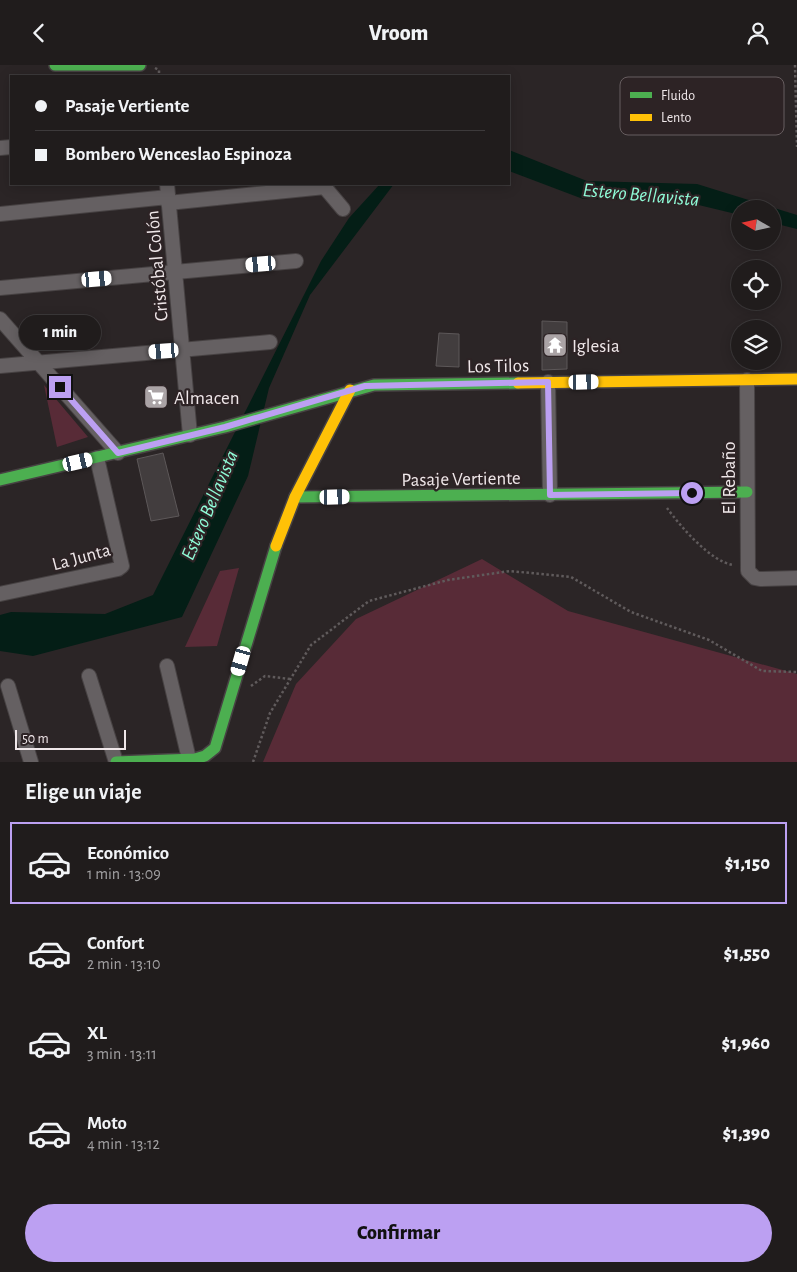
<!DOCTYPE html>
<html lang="es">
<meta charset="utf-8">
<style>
:root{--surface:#201c1c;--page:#282525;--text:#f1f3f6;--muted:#a2a1a3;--line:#3d3a3b;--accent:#bca0f2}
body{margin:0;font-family:"Alegreya Sans",sans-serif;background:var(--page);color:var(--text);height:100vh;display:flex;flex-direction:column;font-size:19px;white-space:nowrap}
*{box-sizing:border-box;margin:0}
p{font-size:16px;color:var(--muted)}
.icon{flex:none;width:28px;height:28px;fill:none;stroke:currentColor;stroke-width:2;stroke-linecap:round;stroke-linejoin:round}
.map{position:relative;height:697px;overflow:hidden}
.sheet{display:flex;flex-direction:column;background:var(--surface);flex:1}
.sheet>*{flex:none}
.hud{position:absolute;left:10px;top:10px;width:500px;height:110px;border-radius:0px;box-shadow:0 2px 12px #0003,0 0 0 1px var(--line);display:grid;align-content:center;height:110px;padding:0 25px;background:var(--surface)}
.needle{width:32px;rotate:279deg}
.controls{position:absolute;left:731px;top:135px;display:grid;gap:10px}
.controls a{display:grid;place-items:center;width:50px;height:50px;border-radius:50%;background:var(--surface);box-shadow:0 2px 12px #0003,0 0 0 1px var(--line);font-size:25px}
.scale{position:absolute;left:15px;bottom:12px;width:111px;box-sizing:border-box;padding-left:5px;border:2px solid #efe7e9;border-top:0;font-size:14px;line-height:18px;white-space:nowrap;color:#efe7e9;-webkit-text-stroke:4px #2d2325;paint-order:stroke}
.end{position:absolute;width:22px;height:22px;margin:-11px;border:6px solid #bca0f2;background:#111;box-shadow:0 0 0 2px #111}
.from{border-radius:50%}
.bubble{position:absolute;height:35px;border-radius:18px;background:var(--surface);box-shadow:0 2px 12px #0003,0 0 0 1px var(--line);font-size:16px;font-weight:800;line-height:35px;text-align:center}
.car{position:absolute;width:15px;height:30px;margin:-15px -8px;border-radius:6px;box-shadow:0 0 4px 1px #0007;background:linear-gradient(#fff 24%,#345 0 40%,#fff 0 76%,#345 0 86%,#fff 0)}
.hud b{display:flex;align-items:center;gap:18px;height:48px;font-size:19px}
.hud b+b{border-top:1px solid var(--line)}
.hud i{width:12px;height:12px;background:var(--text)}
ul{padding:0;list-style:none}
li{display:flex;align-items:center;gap:15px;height:82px;margin:0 10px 8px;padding:0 15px;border:2px solid transparent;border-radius:0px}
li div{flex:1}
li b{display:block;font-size:19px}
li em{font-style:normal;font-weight:800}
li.active{border-color:var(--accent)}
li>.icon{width:45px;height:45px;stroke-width:1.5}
h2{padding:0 25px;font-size:22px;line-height:60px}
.cta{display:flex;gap:10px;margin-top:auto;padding:10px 25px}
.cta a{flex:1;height:58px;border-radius:30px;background:var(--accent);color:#111;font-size:20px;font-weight:800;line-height:58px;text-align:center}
header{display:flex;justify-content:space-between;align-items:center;height:65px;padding:0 25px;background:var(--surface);font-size:22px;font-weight:800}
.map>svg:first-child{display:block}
</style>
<header><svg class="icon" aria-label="back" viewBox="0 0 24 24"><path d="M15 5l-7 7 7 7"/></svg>Vroom<svg class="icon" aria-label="person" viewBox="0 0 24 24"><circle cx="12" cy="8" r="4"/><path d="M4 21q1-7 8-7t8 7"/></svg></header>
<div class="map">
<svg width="797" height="697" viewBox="0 0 797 697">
<rect width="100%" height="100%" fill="#2b2526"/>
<path fill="#582b37" d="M44 320 88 372 57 382Z
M482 494 568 546 797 609V697H263L296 619 356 554Z
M239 503 217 581 185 582 220 506Z"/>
<path fill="#041e16" d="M509 85 587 116 697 119 797 150V164L773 158 772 144H740V150L678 135 583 134 509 106Z
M380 119H394L310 230 269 323 248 411 182 552 33 591 0 586V550L11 547 105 549 153 530 321 196 349 153Z"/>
<path fill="#423d3e" stroke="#5d5859" d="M542 256 567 257V304L542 305Z
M439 268 459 269V302L436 301Z
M163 388 179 451 151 456 137 394Z"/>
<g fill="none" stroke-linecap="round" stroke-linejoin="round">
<defs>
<path id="street" d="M0 83 11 82
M167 119 190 370
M322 119 343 144
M168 138 325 122
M0 149 168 132
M0 223 296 196
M0 254 118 388
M0 301 270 277
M747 315 748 506 755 513 760 514 797 513
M548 317 550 430
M0 529 118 504 122 501 97 393
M167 601 189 694
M89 611 116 697
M8 621 31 697"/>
<path id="fast" d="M55 0H140
M0 415 225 362 374 320 518 318
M295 432 747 427
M116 697 195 694 205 691 215 683 276 481"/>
<path id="slow" d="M518 318 797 314
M276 481 295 432 350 325"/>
</defs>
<use href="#street" stroke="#474243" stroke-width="16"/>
<use href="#fast" stroke="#474243" stroke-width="14"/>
<use href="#slow" stroke="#474243" stroke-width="14"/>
<path stroke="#605b5c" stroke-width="2.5" stroke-dasharray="2.5 2.5" stroke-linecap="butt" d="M795 0 797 82
M155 3 159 5V11
M667 443C681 462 710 496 733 500
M251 621 265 611 290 614
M253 697 270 648 311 580 369 536 448 515 510 506 571 512 631 547 709 575 762 606 797 607"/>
<use href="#street" stroke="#656062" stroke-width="14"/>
<use href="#fast" stroke="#4caf50" stroke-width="11"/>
<use href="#slow" stroke="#ffc107" stroke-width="11"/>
</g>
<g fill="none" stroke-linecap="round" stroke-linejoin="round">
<path stroke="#bca0f2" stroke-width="6" d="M60 322 118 388 225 362 365 321 548 317 550 430 692 428"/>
</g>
<defs>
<symbol id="temple-square" viewBox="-11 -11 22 22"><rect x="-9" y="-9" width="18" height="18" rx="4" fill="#aaa3a5" stroke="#2d2325"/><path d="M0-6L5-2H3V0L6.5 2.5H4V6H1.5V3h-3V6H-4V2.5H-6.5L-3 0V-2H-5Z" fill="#fff"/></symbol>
<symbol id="supermarket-square" viewBox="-11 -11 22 22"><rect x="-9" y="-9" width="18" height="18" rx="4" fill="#aaa3a5" stroke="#2d2325"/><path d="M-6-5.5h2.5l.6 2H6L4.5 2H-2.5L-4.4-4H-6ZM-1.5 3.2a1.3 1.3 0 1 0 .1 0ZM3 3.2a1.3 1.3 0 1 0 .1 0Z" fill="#fff"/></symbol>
</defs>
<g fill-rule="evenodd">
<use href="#temple-square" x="541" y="266" width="28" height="28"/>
<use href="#supermarket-square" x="142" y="318" width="28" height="28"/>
</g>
<g text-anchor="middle" stroke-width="4.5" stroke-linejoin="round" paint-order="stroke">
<g font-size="19" fill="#efe7e9" stroke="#2d2325">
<text transform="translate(156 201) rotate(-95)" y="7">Cristóbal Colón</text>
<text transform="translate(498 300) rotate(-1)" y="7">Los Tilos</text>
<text transform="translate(461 413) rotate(-1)" y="7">Pasaje Vertiente</text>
<text transform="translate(728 413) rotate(-90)" y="7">El Rebaño</text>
<text transform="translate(81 491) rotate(-15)" y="7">La Junta</text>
</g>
<g font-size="19" fill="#efe7e9" stroke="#2d2325" text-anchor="start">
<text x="572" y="287">Iglesia</text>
<text x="174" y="339">Almacen</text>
</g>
<g font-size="20" font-style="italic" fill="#8ffbd7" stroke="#2d2325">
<text transform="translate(641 129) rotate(5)" y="7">Estero Bellavista</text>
<text transform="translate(209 440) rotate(-67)" y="7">Estero Bellavista</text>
</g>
</g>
<rect x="620" y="12" width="164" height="58" rx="8" fill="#2d2325" stroke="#675e60" stroke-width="1"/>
<rect x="630" y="27" width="22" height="6" fill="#4caf50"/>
<rect x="630" y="49" width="22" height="7" fill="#ffc107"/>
<g font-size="14" fill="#efe7e9">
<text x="661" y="35">Fluido</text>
<text x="661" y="57">Lento</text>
</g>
</svg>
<div class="controls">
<a><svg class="needle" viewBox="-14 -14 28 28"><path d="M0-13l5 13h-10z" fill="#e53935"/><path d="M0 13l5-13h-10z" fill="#a2a1a3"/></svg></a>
<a><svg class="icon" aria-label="locate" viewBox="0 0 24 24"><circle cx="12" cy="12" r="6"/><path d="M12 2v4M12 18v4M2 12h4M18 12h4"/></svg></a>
<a><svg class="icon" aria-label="layers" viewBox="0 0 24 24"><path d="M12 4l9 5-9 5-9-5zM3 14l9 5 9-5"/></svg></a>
</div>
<div class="scale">50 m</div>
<i class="end from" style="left:692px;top:428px"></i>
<i class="end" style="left:60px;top:322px"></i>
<div class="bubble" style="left:19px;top:250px;width:82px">1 min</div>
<i class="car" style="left:261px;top:199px;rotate:265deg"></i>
<i class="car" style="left:97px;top:214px;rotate:85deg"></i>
<i class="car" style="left:164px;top:286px;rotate:266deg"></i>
<i class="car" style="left:584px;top:317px;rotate:89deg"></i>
<i class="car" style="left:78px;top:397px;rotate:77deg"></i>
<i class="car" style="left:335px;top:432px;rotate:89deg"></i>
<i class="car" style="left:241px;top:596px;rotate:196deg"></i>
<div class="hud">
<b><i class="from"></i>Pasaje Vertiente</b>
<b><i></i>Bombero Wenceslao Espinoza</b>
</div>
</div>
<section class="sheet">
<h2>Elige un viaje</h2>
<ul>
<li class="active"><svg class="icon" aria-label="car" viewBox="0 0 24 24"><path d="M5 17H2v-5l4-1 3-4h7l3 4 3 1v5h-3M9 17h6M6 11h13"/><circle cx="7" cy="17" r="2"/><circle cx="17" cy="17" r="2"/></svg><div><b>Económico</b><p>1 min · 13:09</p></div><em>$1,150</em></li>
<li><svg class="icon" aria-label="car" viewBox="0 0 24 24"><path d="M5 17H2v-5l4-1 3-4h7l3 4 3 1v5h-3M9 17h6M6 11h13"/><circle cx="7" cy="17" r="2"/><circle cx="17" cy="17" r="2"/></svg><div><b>Confort</b><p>2 min · 13:10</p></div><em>$1,550</em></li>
<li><svg class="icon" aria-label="car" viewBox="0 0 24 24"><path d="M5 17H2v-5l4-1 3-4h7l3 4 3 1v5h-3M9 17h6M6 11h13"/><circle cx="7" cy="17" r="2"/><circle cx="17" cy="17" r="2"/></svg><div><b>XL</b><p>3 min · 13:11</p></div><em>$1,960</em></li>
<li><svg class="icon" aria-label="car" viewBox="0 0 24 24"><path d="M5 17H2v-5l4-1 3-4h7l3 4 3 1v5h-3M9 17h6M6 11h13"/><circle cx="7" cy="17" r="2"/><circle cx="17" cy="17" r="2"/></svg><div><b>Moto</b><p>4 min · 13:12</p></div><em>$1,390</em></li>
</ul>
<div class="cta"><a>Confirmar</a></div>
</section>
